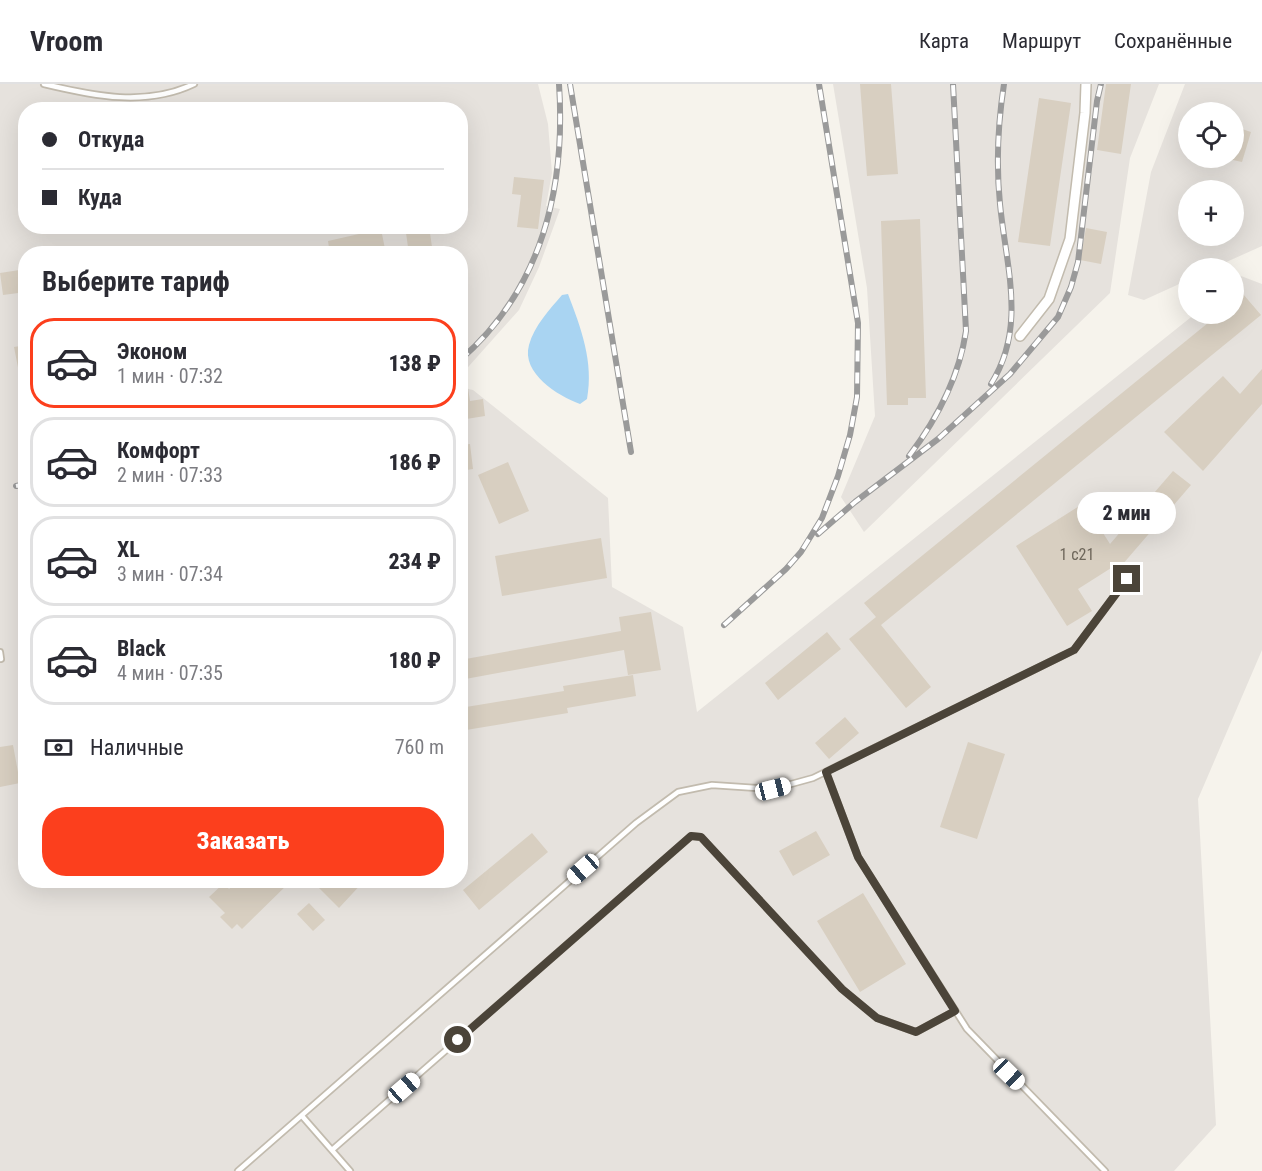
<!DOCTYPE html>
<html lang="ru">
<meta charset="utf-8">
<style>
:root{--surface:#fff;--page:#f2f2f3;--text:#2b2b33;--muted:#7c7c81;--line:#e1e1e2;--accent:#fc3f1d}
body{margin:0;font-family:"Roboto Condensed",sans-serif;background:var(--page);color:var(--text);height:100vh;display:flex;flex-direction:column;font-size:22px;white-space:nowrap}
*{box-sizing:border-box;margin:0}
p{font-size:20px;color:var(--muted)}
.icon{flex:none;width:33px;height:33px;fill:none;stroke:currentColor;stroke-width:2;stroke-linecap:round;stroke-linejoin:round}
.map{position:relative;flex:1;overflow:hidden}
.sheet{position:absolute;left:18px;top:162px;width:450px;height:642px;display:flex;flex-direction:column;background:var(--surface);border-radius:24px;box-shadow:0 6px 24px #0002}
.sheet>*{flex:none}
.banner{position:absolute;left:18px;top:18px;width:450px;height:132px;border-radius:24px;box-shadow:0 6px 24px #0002;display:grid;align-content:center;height:132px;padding:0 24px;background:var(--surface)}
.tools{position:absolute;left:1178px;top:18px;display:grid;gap:12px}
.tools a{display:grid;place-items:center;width:66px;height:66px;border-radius:50%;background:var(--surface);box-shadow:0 6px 24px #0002;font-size:30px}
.end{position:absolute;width:27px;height:27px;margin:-14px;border:8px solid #4b4439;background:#fff;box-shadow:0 0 0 3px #fff}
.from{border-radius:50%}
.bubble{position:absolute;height:42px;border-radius:21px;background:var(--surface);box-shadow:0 6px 24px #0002;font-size:20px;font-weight:800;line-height:42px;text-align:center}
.car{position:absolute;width:18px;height:36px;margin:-18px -9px;border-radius:8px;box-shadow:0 0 4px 2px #0007;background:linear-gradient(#fff 24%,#345 0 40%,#fff 0 76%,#345 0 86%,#fff 0)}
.banner b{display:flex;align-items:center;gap:21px;height:57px;font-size:22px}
.banner b+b{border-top:2px solid var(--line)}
.banner i{width:15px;height:15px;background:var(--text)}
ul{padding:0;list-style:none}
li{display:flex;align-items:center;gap:18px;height:90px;margin:0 12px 9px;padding:0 12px;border:3px solid var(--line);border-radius:24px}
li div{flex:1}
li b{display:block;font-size:22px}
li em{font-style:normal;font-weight:800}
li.current{border-color:var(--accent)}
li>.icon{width:54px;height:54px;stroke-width:1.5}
h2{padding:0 24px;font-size:27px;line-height:72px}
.pay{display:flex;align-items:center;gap:15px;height:66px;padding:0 24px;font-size:22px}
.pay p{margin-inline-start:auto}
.primary-button{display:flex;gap:12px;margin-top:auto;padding:12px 24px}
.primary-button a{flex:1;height:69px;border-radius:24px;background:var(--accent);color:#fff;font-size:24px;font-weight:800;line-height:69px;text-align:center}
header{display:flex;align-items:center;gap:36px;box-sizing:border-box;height:84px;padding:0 30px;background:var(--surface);border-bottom:2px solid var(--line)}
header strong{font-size:28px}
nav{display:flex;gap:33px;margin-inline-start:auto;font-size:21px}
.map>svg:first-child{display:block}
</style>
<header>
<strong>Vroom</strong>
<nav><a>Карта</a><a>Маршрут</a><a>Сохранённые</a></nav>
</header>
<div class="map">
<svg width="1262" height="1087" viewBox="0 0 1262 1087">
<rect width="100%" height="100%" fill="#f6f3ec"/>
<path fill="#e6e2dd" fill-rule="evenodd" d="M0 0H538L548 40 552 89 546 122 560 125 539 183 519 226 461 291 460 170H26V796H460L461 299 464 304 473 306 608 414 612 503 683 543 697 628 1195 230H1233V199L1241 192 1262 200V566L1198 715 1216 1041 1174 1087H0ZM26 26H460V142H26Z
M833 0H1159L1130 74 1110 209 864 448 841 413 875 332 867 204Z
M1185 0H1262V162L1213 184H1188V196L1144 216 1128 211 1151 88ZM1188 28H1233V74H1188ZM1188 106H1233V152H1188Z"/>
<path fill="#a9d4f2" d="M568 210C581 244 594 278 587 315L580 320C558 312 521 289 529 261 534 242 550 225 562 211Z"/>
<path fill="#d8cfc1" d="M860 0H891L898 90 867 92Z
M1106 0H1131L1121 70 1097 66Z
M1039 14 1071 19 1050 162 1018 158Z
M1233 42 1251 48 1242 78 1233 76Z
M514 93 544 96 538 145 517 143 521 111 512 110Z
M920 135 926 314H908V321H887L881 137Z
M405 142H429L433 170H409Z
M1086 144 1107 148 1101 180 1080 176Z
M381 145 386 170H330L328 157Z
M26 185V208L3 211 0 189Z
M1243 210 1261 231 881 541 931 603 906 624 849 555 876 533 864 519 1219 230H1233V218Z
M26 261V299H21L14 263Z
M1262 285V320L1203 387 1164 348 1223 292 1240 310Z
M460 291H466L470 317 483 315 485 332 460 336Z
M470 360 473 385 460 387V361Z
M508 378 529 427 499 440 478 391Z
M1173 387 1191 401 1122 481 1119 479 1078 505 1092 527 1067 542 1016 462 1084 419 1110 460Z
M601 454 607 494 502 512 495 472Z
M651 528 661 586 628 591 624 566 460 596V576L621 547 619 533Z
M827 548 841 565 778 616 765 599Z
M633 591 636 612 567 624 568 629 460 647V624L564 607 563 602Z
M845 633 859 649 829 675 815 659Z
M968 658 1005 670 977 755 940 743Z
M13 661 20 699 0 703V663Z
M816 747 830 771 793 792 779 767Z
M532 749 548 768 479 826 463 806Z
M248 796H292L242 845 237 840 232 845 220 833 225 829 209 813 224 799 229 805 236 798 241 803Z
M311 796H365L339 824Z
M863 809 906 880 860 908 817 837Z
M309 819 325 836 313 847 297 830Z"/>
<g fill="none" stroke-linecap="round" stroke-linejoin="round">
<defs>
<path id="service" d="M44 0C94 12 146 23 194 0
M0 568 1 575
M826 688 858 773 967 945 1105 1087
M302 1032 350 1087
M332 1066 691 752 701 753 842 905 877 934 916 948 955 927
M238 1087 636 739 678 708 712 701 773 705 813 694 1074 566 1127 495"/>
<path id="minor" d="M1020 252 1049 215 1070 155 1085 29 1086 0"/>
</defs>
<use href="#service" stroke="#c2bbae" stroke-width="8"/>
<use href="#minor" stroke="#c2bbae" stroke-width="12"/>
<use href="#service" stroke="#fff" stroke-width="4.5"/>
<use href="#minor" stroke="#fff" stroke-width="9"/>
<defs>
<path id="rail" d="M570 0 631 368
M460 276C542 205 566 104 559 0
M991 300C1027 243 1006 183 1000 120 996 81 998 39 1004 0
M909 372C937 335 959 294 966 247L953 0
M16 402 26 400
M818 450 855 418 938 355 1010 290 1058 233 1071 203 1078 178 1097 17 1101 0
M724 541 786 485 801 468 822 434 838 392 850 351 857 313 858 239 819 0"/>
</defs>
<use href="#rail" stroke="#9a9a9a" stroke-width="6"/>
<use href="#rail" stroke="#fff" stroke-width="4" stroke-dasharray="11" stroke-linecap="butt"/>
</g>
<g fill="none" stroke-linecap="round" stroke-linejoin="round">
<path stroke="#4b4439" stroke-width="8" d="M458 956 691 752 701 753 842 905 877 934 916 948 955 927 858 773 826 688 1074 566 1127 495"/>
</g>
<g text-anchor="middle" stroke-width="4.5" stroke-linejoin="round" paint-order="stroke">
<g font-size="16" fill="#6e675b">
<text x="1077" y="476">1 с21</text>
</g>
</g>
</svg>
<div class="tools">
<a><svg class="icon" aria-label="locate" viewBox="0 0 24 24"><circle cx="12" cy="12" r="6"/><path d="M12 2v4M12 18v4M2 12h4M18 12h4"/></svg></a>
<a>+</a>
<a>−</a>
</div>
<i class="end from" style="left:458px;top:956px"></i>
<i class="end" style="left:1127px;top:495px"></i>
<div class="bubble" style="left:1077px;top:408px;width:99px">2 мин</div>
<i class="car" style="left:773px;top:705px;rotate:76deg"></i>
<i class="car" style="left:583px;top:785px;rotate:229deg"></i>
<i class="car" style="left:1009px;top:990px;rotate:134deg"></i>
<i class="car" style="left:404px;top:1004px;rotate:49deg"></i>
<div class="banner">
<b><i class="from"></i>Откуда</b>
<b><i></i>Куда</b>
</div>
<section class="sheet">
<h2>Выберите тариф</h2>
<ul>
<li class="current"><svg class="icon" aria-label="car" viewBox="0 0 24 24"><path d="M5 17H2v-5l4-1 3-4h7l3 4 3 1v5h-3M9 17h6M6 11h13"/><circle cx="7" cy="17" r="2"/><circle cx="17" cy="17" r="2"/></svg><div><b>Эконом</b><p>1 мин · 07:32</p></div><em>138 ₽</em></li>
<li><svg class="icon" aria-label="car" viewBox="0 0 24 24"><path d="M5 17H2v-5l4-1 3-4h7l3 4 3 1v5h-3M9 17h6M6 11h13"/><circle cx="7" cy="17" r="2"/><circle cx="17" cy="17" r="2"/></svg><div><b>Комфорт</b><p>2 мин · 07:33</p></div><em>186 ₽</em></li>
<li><svg class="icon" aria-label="car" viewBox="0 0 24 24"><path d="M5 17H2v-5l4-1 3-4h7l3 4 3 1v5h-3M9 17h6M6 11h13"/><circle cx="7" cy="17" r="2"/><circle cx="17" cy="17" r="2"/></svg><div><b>XL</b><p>3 мин · 07:34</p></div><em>234 ₽</em></li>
<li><svg class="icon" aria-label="car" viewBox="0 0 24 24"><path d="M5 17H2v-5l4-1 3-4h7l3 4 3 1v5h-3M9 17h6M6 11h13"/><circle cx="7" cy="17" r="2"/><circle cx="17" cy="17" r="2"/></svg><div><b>Black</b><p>4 мин · 07:35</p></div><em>180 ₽</em></li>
</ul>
<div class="pay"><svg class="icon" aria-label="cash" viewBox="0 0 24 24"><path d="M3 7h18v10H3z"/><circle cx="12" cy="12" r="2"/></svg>Наличные<p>760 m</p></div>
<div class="primary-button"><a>Заказать</a></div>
</section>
</div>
